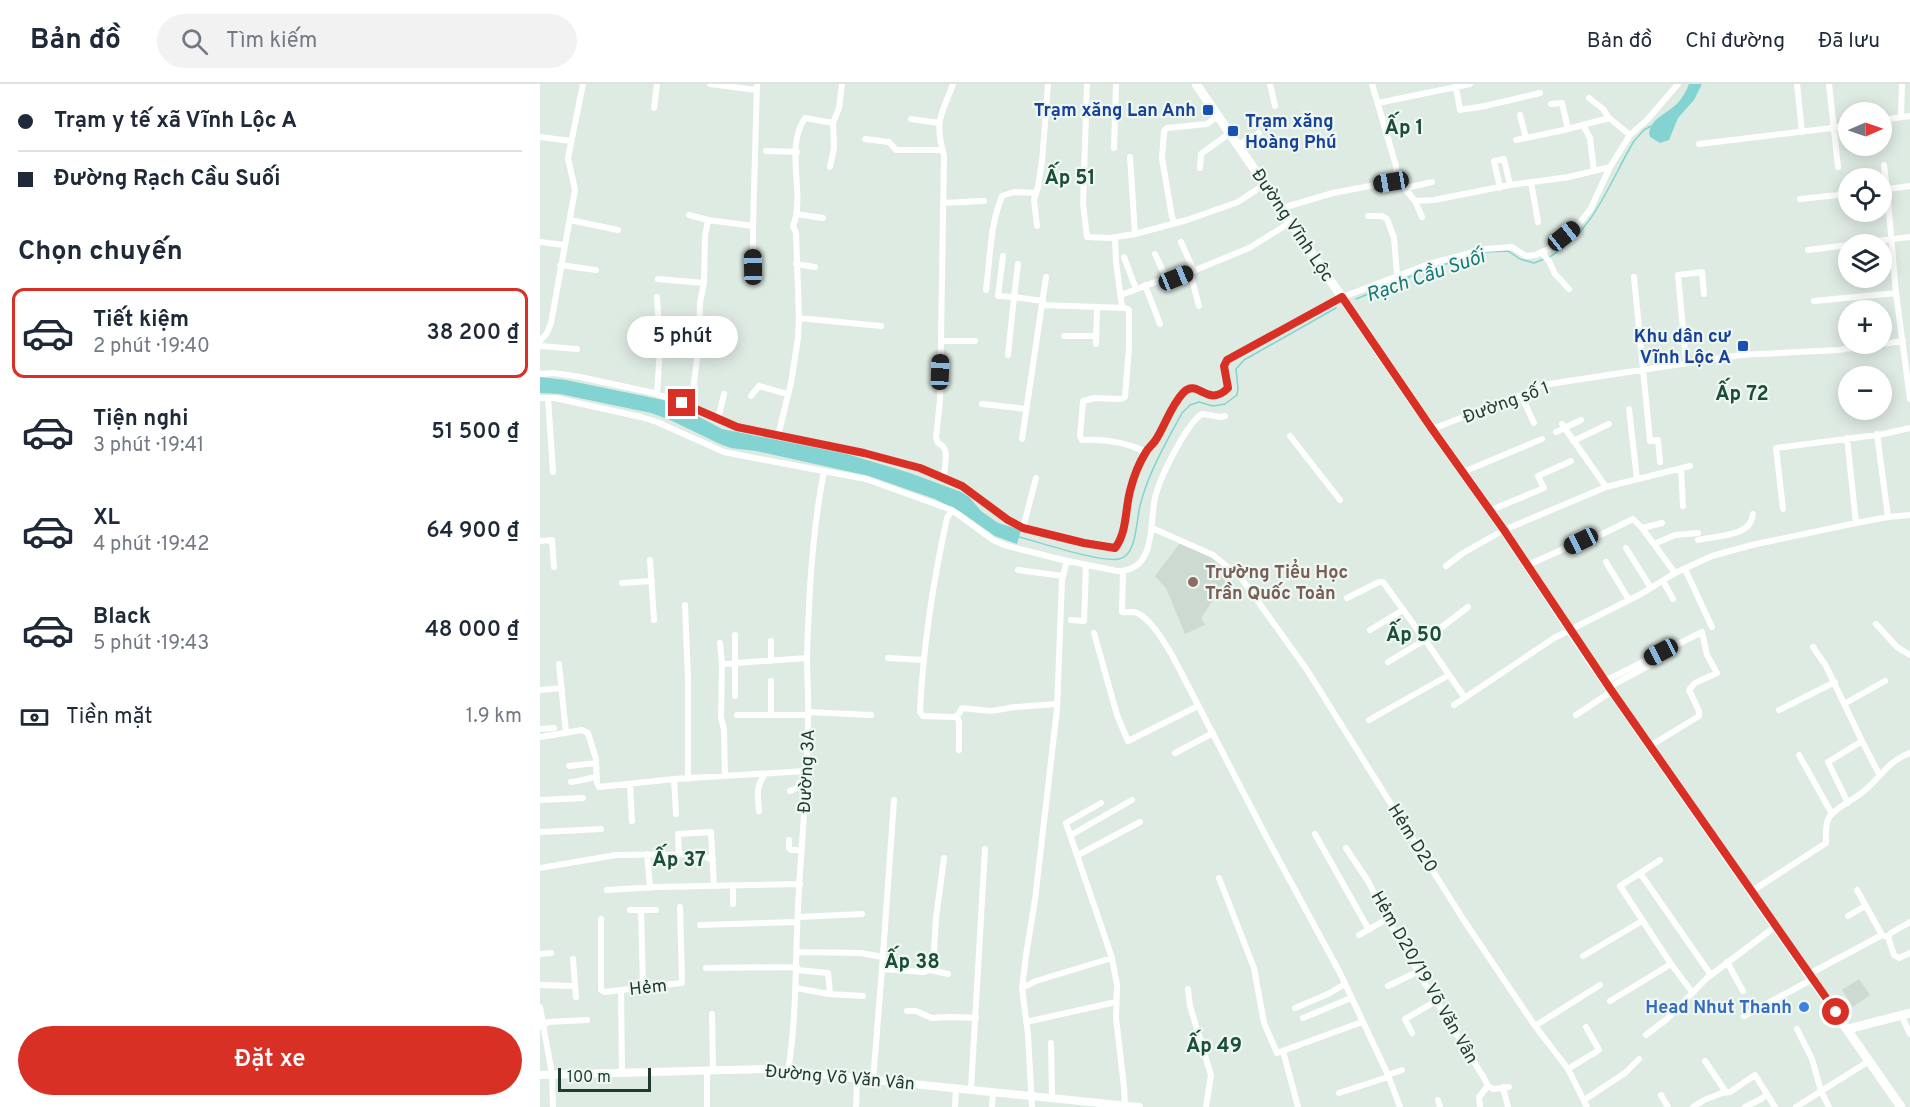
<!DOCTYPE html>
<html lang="vi">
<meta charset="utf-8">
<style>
:root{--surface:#fff;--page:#f2f2f3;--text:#1f2937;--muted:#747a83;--line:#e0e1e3;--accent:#d93025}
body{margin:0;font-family:Overpass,sans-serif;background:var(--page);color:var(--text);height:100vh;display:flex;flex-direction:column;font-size:22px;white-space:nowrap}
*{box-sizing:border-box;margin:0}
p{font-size:20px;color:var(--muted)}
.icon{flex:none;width:33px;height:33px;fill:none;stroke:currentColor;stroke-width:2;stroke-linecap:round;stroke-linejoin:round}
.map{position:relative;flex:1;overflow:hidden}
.drawer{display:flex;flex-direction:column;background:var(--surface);width:540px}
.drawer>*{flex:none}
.hud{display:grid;align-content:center;height:132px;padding:0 18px;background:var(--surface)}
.needle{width:39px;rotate:88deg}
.controls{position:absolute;left:1298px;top:18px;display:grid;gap:12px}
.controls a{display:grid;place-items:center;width:54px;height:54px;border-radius:50%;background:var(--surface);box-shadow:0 3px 15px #0003;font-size:30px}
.scale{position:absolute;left:18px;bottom:15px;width:93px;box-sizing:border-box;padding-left:6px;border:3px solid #1f3b2e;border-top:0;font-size:16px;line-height:21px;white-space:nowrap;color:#1f3b2e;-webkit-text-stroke:4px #eef7f1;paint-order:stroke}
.end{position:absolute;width:27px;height:27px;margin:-14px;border:8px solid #d93025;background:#fff;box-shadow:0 0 0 3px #fff}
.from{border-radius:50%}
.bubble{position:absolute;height:42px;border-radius:21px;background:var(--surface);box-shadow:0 3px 15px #0003;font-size:20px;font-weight:600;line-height:42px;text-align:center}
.car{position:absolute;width:18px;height:36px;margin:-18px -9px;border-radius:8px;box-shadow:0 0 4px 2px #0007;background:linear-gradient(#222 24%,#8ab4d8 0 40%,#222 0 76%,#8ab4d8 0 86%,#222 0)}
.hud b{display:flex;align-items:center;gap:21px;height:57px;font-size:22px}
.hud b+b{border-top:2px solid var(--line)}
.hud i{width:15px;height:15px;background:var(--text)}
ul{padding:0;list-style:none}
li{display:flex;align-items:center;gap:18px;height:90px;margin:0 12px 9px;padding:0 6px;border:3px solid transparent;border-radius:12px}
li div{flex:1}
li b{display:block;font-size:22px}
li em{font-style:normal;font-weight:600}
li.on{border-color:var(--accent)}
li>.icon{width:54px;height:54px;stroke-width:1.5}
h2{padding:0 18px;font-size:27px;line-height:72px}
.pay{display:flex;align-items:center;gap:15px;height:66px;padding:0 18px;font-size:22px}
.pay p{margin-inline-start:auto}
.button{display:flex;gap:12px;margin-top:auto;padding:12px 18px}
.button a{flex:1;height:69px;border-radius:36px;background:var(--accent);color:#fff;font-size:24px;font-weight:600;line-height:69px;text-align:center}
header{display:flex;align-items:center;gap:36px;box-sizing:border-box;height:84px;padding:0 30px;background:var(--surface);border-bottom:2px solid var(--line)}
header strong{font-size:28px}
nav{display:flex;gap:33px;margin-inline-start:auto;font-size:21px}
.search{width:420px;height:54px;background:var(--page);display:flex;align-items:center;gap:15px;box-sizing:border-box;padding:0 21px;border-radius:33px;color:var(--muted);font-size:22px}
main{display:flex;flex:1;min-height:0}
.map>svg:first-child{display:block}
</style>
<header>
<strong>Bản đồ</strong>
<div class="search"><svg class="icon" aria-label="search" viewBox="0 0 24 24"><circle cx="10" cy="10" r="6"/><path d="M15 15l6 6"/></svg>Tìm kiếm</div>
<nav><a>Bản đồ</a><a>Chỉ đường</a><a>Đã lưu</a></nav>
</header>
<main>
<section class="drawer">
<div class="hud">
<b><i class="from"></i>Trạm y tế xã Vĩnh Lộc A</b>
<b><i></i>Đường Rạch Cầu Suối</b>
</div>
<h2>Chọn chuyến</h2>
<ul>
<li class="on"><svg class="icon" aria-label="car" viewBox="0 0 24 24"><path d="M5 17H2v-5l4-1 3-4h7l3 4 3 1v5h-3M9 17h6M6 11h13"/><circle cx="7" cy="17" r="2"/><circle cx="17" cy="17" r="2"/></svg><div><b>Tiết kiệm</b><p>2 phút · 19:40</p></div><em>38 200 ₫</em></li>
<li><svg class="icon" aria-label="car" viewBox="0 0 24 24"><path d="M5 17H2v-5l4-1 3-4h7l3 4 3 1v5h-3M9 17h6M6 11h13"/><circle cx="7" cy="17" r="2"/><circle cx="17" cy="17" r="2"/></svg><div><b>Tiện nghi</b><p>3 phút · 19:41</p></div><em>51 500 ₫</em></li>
<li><svg class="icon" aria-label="car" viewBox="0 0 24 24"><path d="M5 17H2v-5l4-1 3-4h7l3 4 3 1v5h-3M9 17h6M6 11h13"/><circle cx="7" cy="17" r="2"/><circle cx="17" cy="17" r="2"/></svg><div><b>XL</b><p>4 phút · 19:42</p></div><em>64 900 ₫</em></li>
<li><svg class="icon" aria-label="car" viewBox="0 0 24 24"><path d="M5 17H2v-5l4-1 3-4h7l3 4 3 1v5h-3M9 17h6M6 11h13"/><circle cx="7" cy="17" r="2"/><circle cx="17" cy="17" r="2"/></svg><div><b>Black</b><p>5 phút · 19:43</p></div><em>48 000 ₫</em></li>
</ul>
<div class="pay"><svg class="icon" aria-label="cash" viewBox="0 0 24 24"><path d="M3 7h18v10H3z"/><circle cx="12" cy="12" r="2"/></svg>Tiền mặt<p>1.9 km</p></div>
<div class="button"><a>Đặt xe</a></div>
</section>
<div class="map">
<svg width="1370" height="1023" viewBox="0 0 1370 1023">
<rect width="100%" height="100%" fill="#deebe3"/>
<path fill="#ccdad1" d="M640 459 672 473 692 489 661 534 665 541 645 550 626 504 615 492Z
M1319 895 1330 911 1313 923 1302 906Z"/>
<path fill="#82d3d1" d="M1149 0H1162L1154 16 1138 34 1129 56 1120 59 1110 53 1109 49C1112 35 1122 32 1132 24 1140 18 1145 10 1149 0Z
M0 293 26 296 123 316 144 325 182 345 307 370 370 389 421 408 429 413 441 427 458 439 481 446 477 460 455 452 421 428 395 415 329 392 216 367 191 364 180 360 128 335 111 329 20 310 0 309Z"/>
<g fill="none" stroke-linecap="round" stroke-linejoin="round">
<path stroke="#82d3d1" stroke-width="1.5" d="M1009 173C1053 150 1070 97 1094 57L1104 46 1111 42
M816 215 886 186 946 168 968 167 980 175 994 179 1004 175
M479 453C499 458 561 479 579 475 597 472 596 437 600 422 608 389 626 359 642 329L650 321 659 318 673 322 685 320 697 311 698 304 696 285 704 276 796 224"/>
<path stroke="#fff" stroke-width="6" d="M170 0 216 6
M547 0 543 120 547 153 569 154 595 150 647 136 698 118 725 100
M730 0 735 22
M1257 0 1262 48
M1289 0 1298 83
M916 3 920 26 945 22 1000 9
M1049 14 1063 25 1069 34
M838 19 930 0
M1011 20 1022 19 1028 45
M114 24 117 0
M980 31 986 54
M1361 33 1362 0
M371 35 399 39
M1341 36 1370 32
M1043 41 1050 54 1054 87
M0 53 31 57
M325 55 349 58 356 66H403
M976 56 1024 46 1069 34 1090 51
M1159 60 1308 42
M698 61 719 49
M574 64 576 0
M226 67 257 68
M590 73 595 150
M290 83 294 64 293 39 299 24 302 0
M660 84 661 70 690 49
M857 95 875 117 882 133
M991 98 998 138
M1370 102 1347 105 1356 209 1370 315
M866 104 892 98
M960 104 954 77 964 75 970 101
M1341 106 1347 105 1344 81
M1260 115 1308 110
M875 117 894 116 970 101 1029 93 1070 83
M403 119 444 117
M742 124 793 109 851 98 857 95 856 82 832 0
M256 130 283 134
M149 131 168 136 213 142
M828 132H842L847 135 854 154 857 191
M30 136 78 146
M635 139 632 133 622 74 624 47 627 44 667 40 678 32
M497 142 494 116 498 103 502 78 508 0
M575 153 576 178 582 223
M0 158 24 161
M641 158 654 187
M1312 160 1370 153
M1268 166 1308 161
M1001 168 1009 177 1015 190 1029 205
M615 170 626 194
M463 172 458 212 474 213 468 271
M584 173 596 205
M256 180 275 183
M478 180 474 213 503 217
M20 181 56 186
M213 183V142L217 0
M650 188 659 222
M1094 193 1110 357 1118 356 1120 378
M118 195 164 199
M605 201 620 240
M446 206C450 175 450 141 462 112L474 108 496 109
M581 211 626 194H636L709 164 751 138
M117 213 120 264 117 310
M1274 217 1356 209
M502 221 585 224 589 226V263L585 313 581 315 555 314 543 317 540 352 542 356C564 355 586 358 606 368
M259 234 341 242
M524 252H556
M0 257 7 249 11 239 35 106 28 74 43 0
M401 257H435
M556 260 557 223
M0 262 37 265
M1146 278 1138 191 1162 188 1164 210
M0 290 14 289 40 293 114 309 142 319 197 343 324 368 380 384 422 402 468 436 483 444 544 459 575 464C587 448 585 426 590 407 593 395 599 379 606 368 608 364 612 361 615 357 625 342 630 323 643 309 658 293 667 325 688 304L684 283 687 276 795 216 889 180 945 165 972 163 986 172 995 171 1009 165 1037 142 1050 126 1070 83 1090 51 1107 36 1138 0
M981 311 994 339
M211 312 219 302 247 310
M0 314H15L101 333 117 338 184 368 199 371 326 395 412 426 453 456 464 461 523 476 577 487C617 488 609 439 615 414 619 395 646 340 662 330L681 333 685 332
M8 314 13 388
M442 320 486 325
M151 323 159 259 160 219 164 199 165 152 168 136
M1089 325 1097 395
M177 334 180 327 184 310
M1022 340 1066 403
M892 345 981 311 1002 301 1201 271 1298 266 1363 257
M1016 348 1041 336
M1337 350 1348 433
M238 352 251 299 258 254 259 234 256 149 253 142C266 111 244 64 265 34L293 39
M750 352 800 416
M1307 354 1316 439
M482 355 506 193
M1033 357 1069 340
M1141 384 1143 422
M923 388 1002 355
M404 393C404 381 411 364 398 359L396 354 400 316 404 72C394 35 401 33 413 0
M1243 425 1236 364 1344 350 1370 344
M412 426 407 434C393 498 383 563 380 628L383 632 414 633 418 631 422 624 451 627 475 623 517 620
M951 426 1004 404 998 392 1031 377
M483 444 496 394
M612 444 673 471 702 495 767 586 923 835 995 942 1028 985 1047 1023
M1102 444 1122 439
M1158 456C1171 453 1203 452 1210 439 1212 436 1212 433 1213 430
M0 457 12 456 14 483
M1114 460 1135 451 1158 449
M1086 464 1111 504
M110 476 114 536
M1066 478 1089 516
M988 481 1041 457 1042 460 1093 435 1102 444 1135 489
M906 482 923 469 964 446 1066 403 1150 382
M1145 485 1172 543
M478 486 523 492
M583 487 582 528C586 529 593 527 597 529 611 535 624 558 632 571L728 756 800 889 848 991 860 1023
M1123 497 1133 515
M82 499 112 497
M807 514 839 498H843L888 560 925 614
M145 521 148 594V695
M531 536 544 537 546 481
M1336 540 1357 563 1370 571
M830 546 863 526
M554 549 577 631 588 657 658 622
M195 551V612
M180 559 182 580 181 633 184 646 185 692
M1273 563 1286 582 1322 657 1288 678 1308 719
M348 574 383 576
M231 577V557
M848 578 885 556 928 523
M19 580 26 649
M182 580 267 574
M1065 597 1162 548 1167 571 1177 589 1155 599 1149 606 1159 627V632L1110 662
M1069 603 1123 574
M0 606 22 604
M1304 620 1345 597
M914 621 1014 554 1101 510 1135 489 1172 472 1212 461 1316 439 1348 433 1370 431
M1239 626 1295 598
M268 628 331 631
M197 631H268
M231 631V597
M1036 631 1072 607
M416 632 419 637V666
M829 636 909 591
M0 645 14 644
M0 653 42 646 48 649 56 675 57 699 59 703 134 695 266 687
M1322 657 1339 690
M635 669 673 649
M1259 671 1292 730
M29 682 56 679
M134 695 136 730
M31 698C41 697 48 694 57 693
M90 700 92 737
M250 707 257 704 259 699 266 696
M0 716 43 714
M561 719 526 739 572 874 577 901 576 934 584 1003 585 1021
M219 727C218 711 215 704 225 690
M0 748 61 745
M775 750 829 846
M531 751 592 716
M249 756V764L251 766H262
M806 764 828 797 847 835 886 901 944 994 948 1002 939 1013 940 1023
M107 770 110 804
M139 770 138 750 171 748 174 802
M538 771 600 738
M1120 776 1080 802 1131 880 1152 908
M0 784 76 771 159 770 173 776
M1100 789 1171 891
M679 794 714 884 724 939 737 969 822 938
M67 806 117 803 260 800
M1317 806 1342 851
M1212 807 1286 759C1286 751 1285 738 1290 732 1298 722 1314 716 1324 707 1340 694 1349 676 1370 669
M193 820V801
M90 826H116
M101 826 103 903
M1308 832 1325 822
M258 833 322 830
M61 835V906L65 908 81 906
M1370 838 1351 849 1348 853 1354 871 1359 874 1370 869
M160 841 257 838
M819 851 847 835
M257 868 321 869 343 873
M0 870 11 869
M1043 872 1102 837
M33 875 36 913
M1187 878 1203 907
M166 884 257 883
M342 885 384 888 390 886 408 890
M257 886 288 889 290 910
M390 886 393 884 396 834 404 774
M1269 890 1342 851 1348 853
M0 901 35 902
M848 902 879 887
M256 904 289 910 323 912
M482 904 496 897 572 874
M648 905 650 922 671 991 666 1023
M1070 917 1131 880
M0 923 12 990 13 1023
M755 924 788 910 805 900
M367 927H376L392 934 411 933 436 934
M172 930 173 985
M1361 931 1370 950
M1204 932 1273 895
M763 934 811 914
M486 938 576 918
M995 942 1060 901
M2 943 8 938 47 936
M1257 945 1272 975 1281 1007 1289 1023
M872 949 865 935 896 917
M1106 951 1127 935 1167 894 1236 842
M511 959 512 1013
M743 967 758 1023
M1165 977 1186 1008
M1028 985 1059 966 1046 943
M248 987C257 933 255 878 258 823 261 761 268 699 268 636 269 615 267 594 267 573 269 510 272 448 284 387
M82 988 81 906 142 899 140 823
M848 991 862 986
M333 997 342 885 354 716
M948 1002 953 1005 969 1003
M963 1003 968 1023
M431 1005 445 765
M799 1009 848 993
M1121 1011 1128 1023
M898 1016 900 1023
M1044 1016 1085 989 1099 975
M167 1023V986
M316 1023 317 995
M415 1023 416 1004
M452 1023 453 1008
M492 1023 488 950 482 904 486 871 495 816 517 625 522 496 527 477
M1153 1023 1164 1016 1182 1009 1190 1008 1215 991 1227 1010
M1205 1023 1221 1015 1227 1010 1235 1023
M1256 1023 1329 977"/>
<path stroke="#fff" stroke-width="8" d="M0 991 226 985 599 1023"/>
<path stroke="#fff" stroke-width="9" d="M656 0 892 345 964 446 1045 569 1361 1023
M1308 945 1370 929"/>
</g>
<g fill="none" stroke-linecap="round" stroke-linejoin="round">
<path stroke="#d93025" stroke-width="8" d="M142 319 197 343 324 369 380 384 422 402 468 436 483 444 544 459 575 464C587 449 585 426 590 407 593 395 599 379 606 368 608 364 612 361 615 357 625 342 630 323 643 309 658 293 667 325 688 304L684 282 687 276 802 213 892 345 964 446 1069 603 1296 928"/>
</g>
<g fill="#1a4fb4" stroke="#eef7f1" stroke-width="2">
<rect x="662" y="20" width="12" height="12" rx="3"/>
<rect x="687" y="41" width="12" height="12" rx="3"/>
<rect x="1197" y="256" width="12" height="12" rx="3"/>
</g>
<circle fill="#8d6e63" stroke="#eef7f1" stroke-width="2" cx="653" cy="498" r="6"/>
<circle fill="#3f7fe0" stroke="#eef7f1" stroke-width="2" cx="1264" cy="923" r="6"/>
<g text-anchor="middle" stroke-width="4.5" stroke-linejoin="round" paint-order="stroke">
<g font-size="18" font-weight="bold" fill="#164399" stroke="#eef7f1" text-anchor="end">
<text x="656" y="32">Trạm xăng Lan Anh</text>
<text x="705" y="43" text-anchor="start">Trạm xăng<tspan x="705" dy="21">Hoàng Phú</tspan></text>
<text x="1191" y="258">Khu dân cư<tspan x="1191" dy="21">Vĩnh Lộc A</tspan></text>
</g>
<g font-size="18" fill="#1f3b2e" stroke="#eef7f1">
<text transform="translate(753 141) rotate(56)" y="6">Đường Vĩnh Lộc</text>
<text transform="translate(966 318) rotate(-20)" y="6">Đường số 1</text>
<text transform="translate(266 687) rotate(-87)" y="6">Đường 3A</text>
<text transform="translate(873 754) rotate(58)" y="6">Hẻm D20</text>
<text transform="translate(885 893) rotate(60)" y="6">Hẻm D20/19 Võ Văn Vân</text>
<text transform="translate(108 903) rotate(-6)" y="6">Hẻm</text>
<text transform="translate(300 993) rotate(5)" y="6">Đường Võ Văn Vân</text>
</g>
<g font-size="18" font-weight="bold" fill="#785e54" stroke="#eef7f1" text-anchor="start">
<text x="665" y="494">Trường Tiểu Học<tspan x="665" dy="21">Trần Quốc Toản</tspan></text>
</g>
<g font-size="18" font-weight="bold" fill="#366cbe" stroke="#eef7f1" text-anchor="end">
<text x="1252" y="929">Head Nhut Thanh</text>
</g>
<g font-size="20" font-weight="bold" fill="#1a4e37" stroke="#eef7f1">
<text x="864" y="50">Ấp 1</text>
<text x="530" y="100">Ấp 51</text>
<text x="1202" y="316">Ấp 72</text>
<text x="874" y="557">Ấp 50</text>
<text x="139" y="782">Ấp 37</text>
<text x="372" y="884">Ấp 38</text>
<text x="674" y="968">Ấp 49</text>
</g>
<g font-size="20" font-style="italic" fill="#167977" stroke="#eef7f1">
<text transform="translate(885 191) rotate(-19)" y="7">Rạch Cầu Suối</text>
</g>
</g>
</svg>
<div class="controls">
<a><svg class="needle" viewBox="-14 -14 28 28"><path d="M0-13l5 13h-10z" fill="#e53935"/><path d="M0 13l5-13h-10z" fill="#747a83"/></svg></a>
<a><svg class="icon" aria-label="locate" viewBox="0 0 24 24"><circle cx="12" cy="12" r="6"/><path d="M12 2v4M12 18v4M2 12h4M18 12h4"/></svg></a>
<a><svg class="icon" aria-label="layers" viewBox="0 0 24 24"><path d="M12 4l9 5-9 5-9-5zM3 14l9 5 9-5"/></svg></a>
<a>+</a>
<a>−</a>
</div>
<div class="scale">100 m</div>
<i class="end from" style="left:1296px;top:928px"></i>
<i class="end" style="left:142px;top:319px"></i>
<div class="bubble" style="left:87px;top:232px;width:111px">5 phút</div>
<i class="car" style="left:851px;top:98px;rotate:260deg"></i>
<i class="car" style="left:1024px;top:152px;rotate:51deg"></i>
<i class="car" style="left:213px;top:183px;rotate:359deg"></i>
<i class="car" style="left:636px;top:194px;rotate:68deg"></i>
<i class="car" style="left:400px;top:288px;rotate:2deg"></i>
<i class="car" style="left:1041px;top:457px;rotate:244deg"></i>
<i class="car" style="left:1121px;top:568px;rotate:242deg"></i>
</div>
</main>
